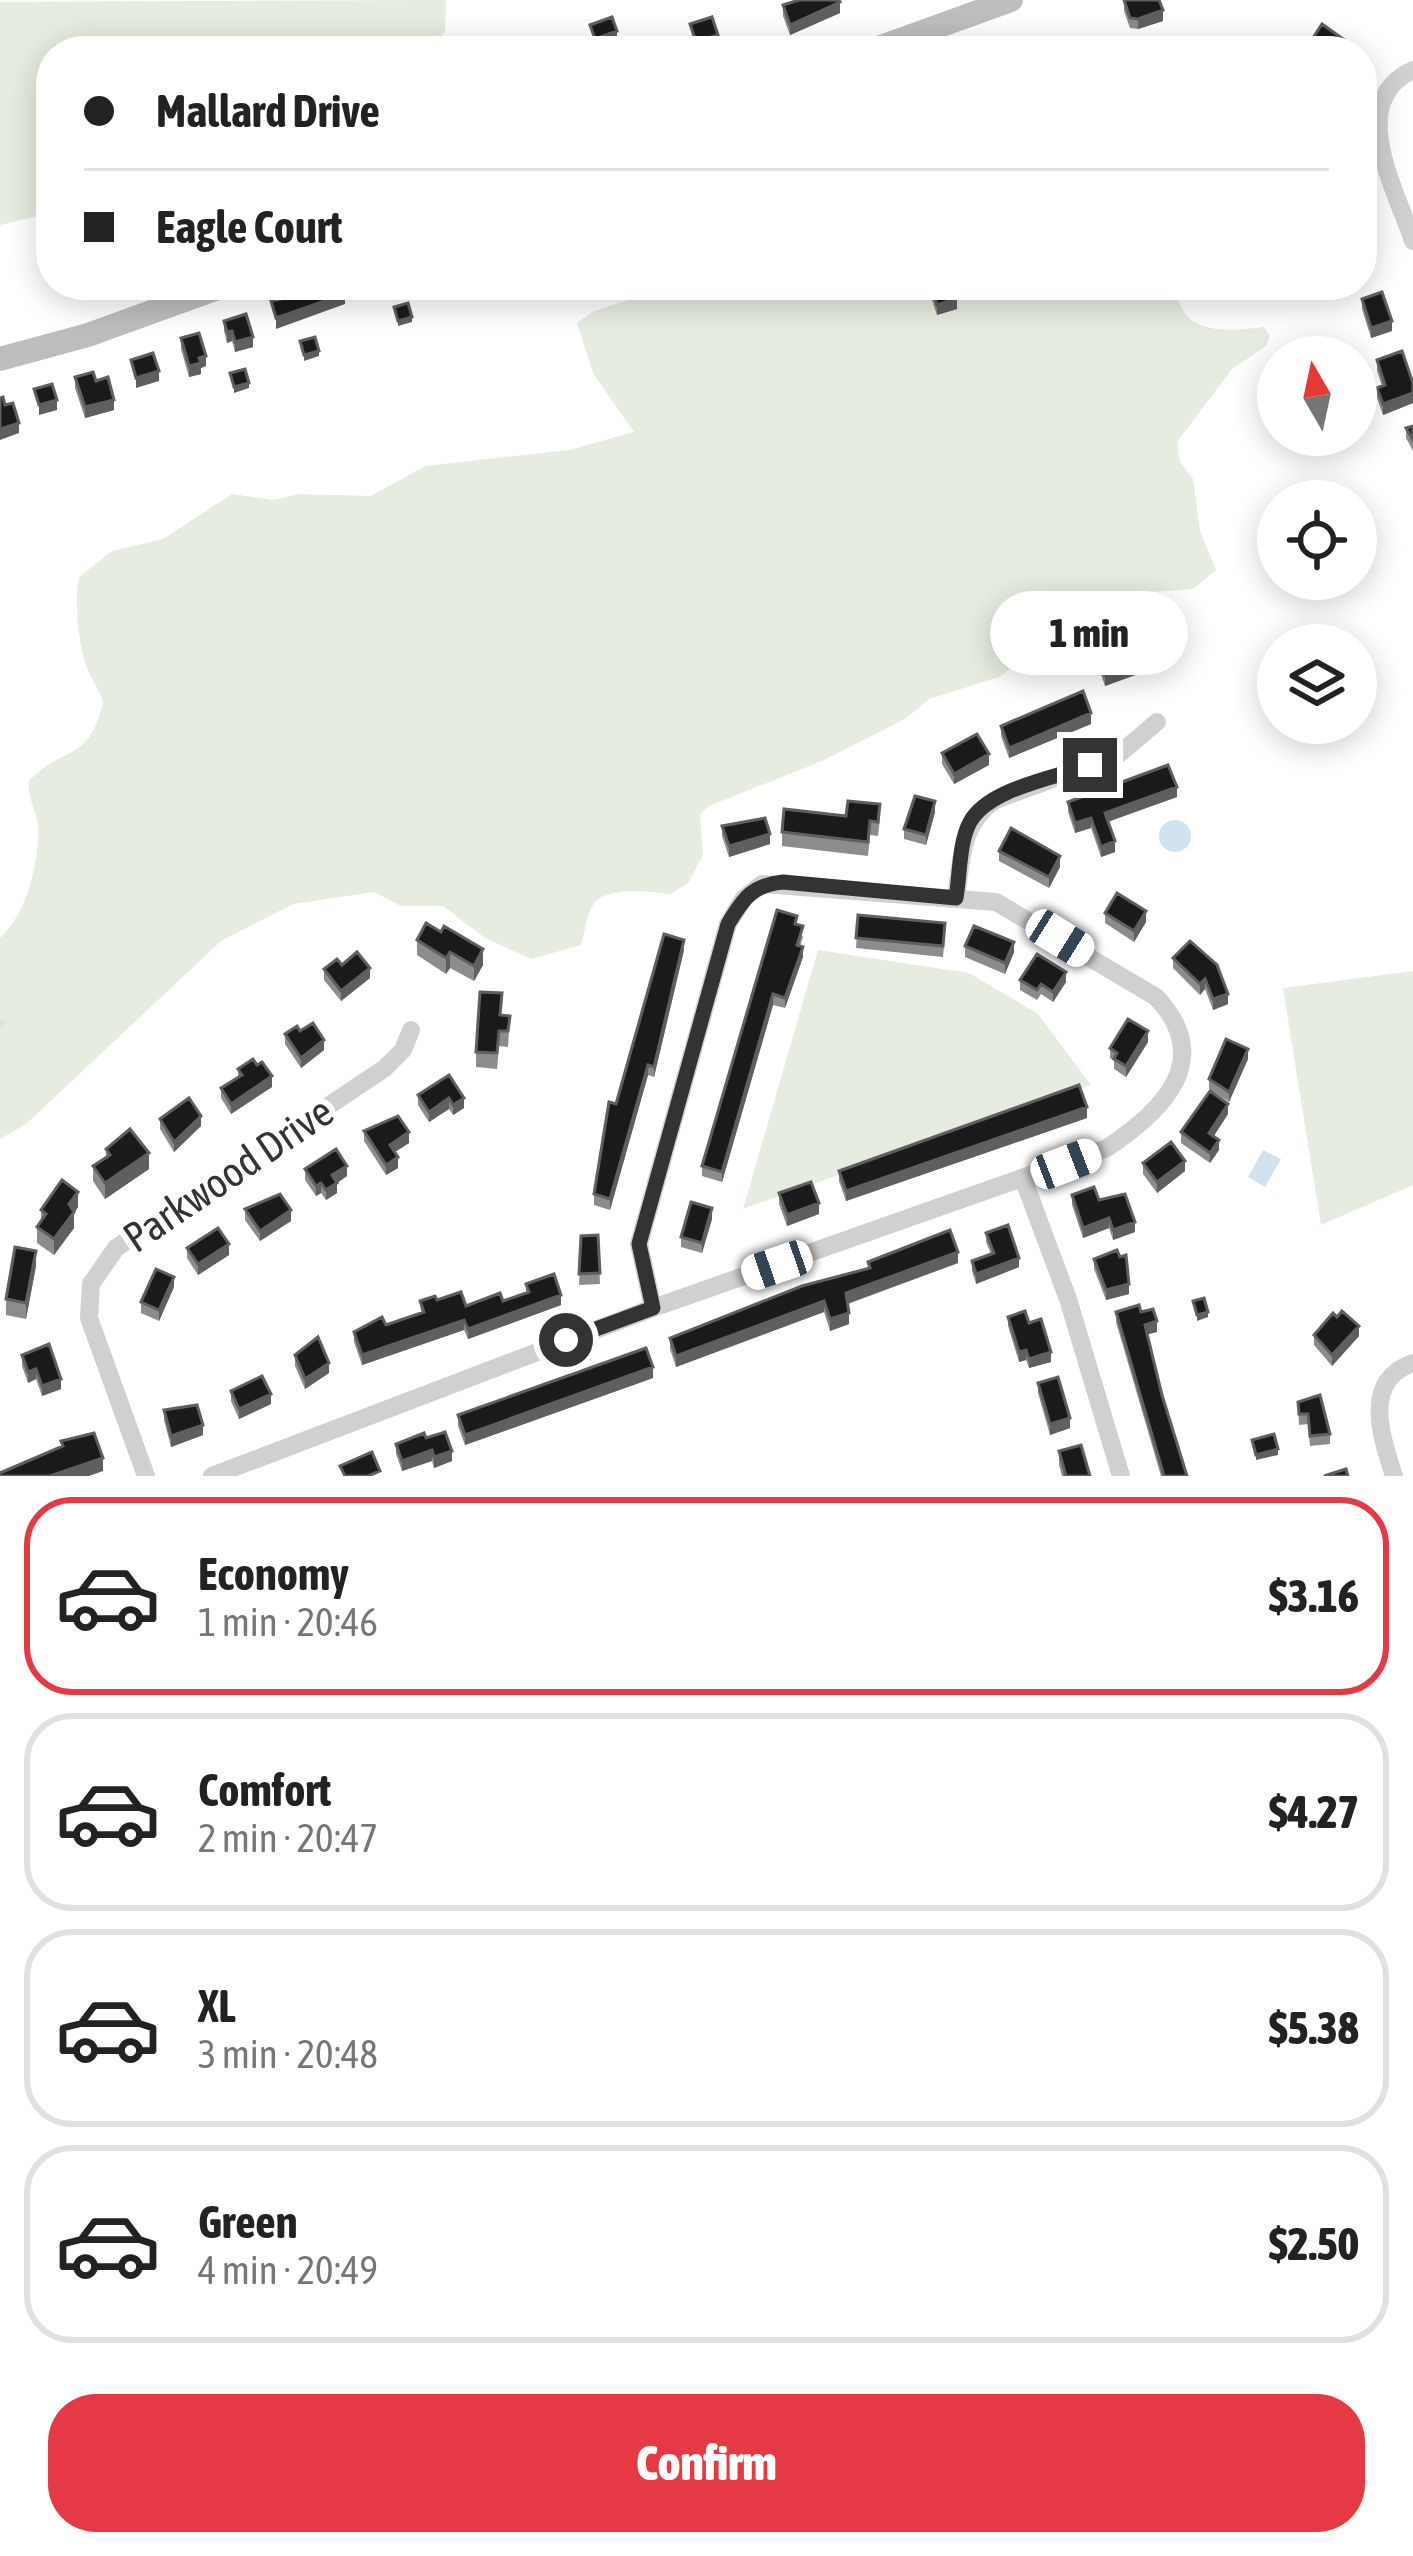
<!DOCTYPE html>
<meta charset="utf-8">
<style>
:root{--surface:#fff;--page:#f6f6f6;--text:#222;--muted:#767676;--line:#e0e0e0;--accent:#e63946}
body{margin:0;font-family:"Asap Condensed",sans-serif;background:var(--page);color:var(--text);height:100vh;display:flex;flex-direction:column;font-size:45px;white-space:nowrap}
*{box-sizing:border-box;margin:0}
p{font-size:39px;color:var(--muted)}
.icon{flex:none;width:66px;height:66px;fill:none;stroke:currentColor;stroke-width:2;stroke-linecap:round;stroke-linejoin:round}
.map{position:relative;height:1476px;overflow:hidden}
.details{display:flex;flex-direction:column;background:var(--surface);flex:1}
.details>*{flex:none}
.guide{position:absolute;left:36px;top:36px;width:1341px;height:264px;border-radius:48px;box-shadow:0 6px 30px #0003;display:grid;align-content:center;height:264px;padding:0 48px;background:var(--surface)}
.needle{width:78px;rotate:351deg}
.controls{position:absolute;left:1257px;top:336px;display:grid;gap:24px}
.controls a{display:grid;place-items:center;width:120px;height:120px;border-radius:50%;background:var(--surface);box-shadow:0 6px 30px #0003;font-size:60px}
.end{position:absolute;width:54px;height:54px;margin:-27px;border:15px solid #333;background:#fff;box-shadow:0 0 0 6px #fff}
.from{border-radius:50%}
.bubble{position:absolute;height:84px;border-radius:42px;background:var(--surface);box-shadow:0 6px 30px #0003;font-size:39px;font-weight:800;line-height:84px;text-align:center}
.car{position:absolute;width:36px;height:72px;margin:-36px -18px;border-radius:15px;box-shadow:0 0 9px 3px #0007;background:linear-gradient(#fff 24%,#345 0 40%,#fff 0 76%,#345 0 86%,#fff 0)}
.guide b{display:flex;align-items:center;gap:42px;height:114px;font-size:45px}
.guide b+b{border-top:3px solid var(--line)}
.guide i{width:30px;height:30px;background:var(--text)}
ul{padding:21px 0 0;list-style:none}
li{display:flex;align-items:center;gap:36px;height:198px;margin:0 24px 18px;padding:0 24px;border:6px solid var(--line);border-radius:48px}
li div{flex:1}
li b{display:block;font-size:45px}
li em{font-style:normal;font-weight:800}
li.active{border-color:var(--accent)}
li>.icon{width:108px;height:108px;stroke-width:1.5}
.primary-button{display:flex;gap:24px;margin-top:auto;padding:24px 48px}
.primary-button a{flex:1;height:138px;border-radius:48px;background:var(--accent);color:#fff;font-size:48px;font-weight:800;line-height:138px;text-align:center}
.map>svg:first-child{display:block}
</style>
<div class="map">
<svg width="1413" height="1476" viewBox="0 0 1413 1476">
<rect width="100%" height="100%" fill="#fff"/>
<path fill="#e6ecdf" d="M446 0 445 32 426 51H51V213L0 225V2Z
M677 285H1112L1115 290 1170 285C1179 295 1179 309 1189 318 1207 334 1242 330 1264 327L1270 336 1266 346 1232 369 1177 442 1180 462 1193 479 1200 531 1216 570 1193 589 1152 592 1075 620 999 677 929 699 905 719 822 761 709 806 700 814 703 855 688 883 671 894C653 892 605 885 593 905 586 915 585 933 581 945L531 959 485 938 443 906H401L374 892 293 904 221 941 26 1124 0 1139V938C26 914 39 866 38 829 38 812 27 799 29 781 63 745 91 762 103 701 99 688 90 678 86 665 78 641 74 601 79 577L112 551 163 539 232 494 274 500 298 494 371 496 425 466 569 450 634 432 593 373 577 323 594 311Z
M818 950 969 973 1038 1014 1091 1085 743 1209Z
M1413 971V1185L1321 1225 1283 988Z"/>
<path fill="#cfe2ee" d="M1159 836a16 16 0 1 1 32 0a16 16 0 1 1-32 0Z
M1263 1150 1281 1159 1265 1187 1248 1177Z"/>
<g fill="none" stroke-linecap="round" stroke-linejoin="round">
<path stroke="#cfe2ee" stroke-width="4.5" d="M0 1023H2"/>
<path stroke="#d0d0d0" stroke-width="18" d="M1413 70C1345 102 1396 189 1413 241
M956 898C962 859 960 824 995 800L1118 755 1157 722
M1024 1181 1068 1299 1121 1476
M146 1476 89 1318 91 1284 116 1248 385 1068 403 1050 411 1030
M212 1476 653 1308 1107 1148C1164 1110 1215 1059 1156 997L996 902 762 884 744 898 728 924 639 1244 653 1308
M1394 1476C1382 1438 1361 1381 1413 1363"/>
<path stroke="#bdbdbd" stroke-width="24" d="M870 51 1011 0
M0 359 88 335 226 285"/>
</g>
<path fill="#8c8c8c" d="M1124 0 1163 21 1138 29 1130 28 1124 11Z
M783 5 840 13 790 35 783 16Z
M1313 38 1350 51H1318L1313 48Z
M927 285H953L957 309 937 315Z
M1362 299 1392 331 1371 338 1362 309Z
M224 321 253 347 235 352 232 341 227 343 224 331Z
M181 338 206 366 201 368V374L189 377 181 349Z
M1377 360 1413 383V403L1383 415 1377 398V388L1382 386 1377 371Z
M75 377 96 381 114 410 85 418 75 388Z
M1413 426V451L1406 438V428Z
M1097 653 1138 674 1105 686 1097 663Z
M1091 724 1009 758 1001 736V726Z
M942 753 989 765 954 784 942 764Z
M1177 797 1108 821 1115 852 1101 857 1091 828 1075 833 1068 812V802Z
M935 812 926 845 904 839V829Z
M846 816 880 818 878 836 870 835 868 856 782 846V832Z
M722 826 770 844 729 857 722 836Z
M999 851 1060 867 1049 888 999 861Z
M1105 913 1146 922 1134 942 1105 923Z
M858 915 945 934 943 957 856 948Z
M797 925 803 937 800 946 803 957 785 1008 773 1005 722 1182 702 1176V1166Z
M441 932 483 965 474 981 450 968 446 974 417 955V940Z
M1190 941 1228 1004 1213 1010 1205 989 1200 995 1173 968V958Z
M965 946 1014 952 1005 974 965 957Z
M684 950 654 1077 648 1075 610 1210 594 1205V1194L616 1104Z
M324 969 370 978 341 1001 324 980Z
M1020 980 1066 982 1053 1002 1041 994 1037 1000 1020 990Z
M501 1015 510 1016 508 1047 499 1046 497 1069 476 1067V1052Z
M300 1031 324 1050 301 1068 285 1044V1034Z
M1148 1042 1126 1077 1114 1069V1061L1110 1058V1048Z
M1248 1059 1229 1102 1209 1089V1079Z
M238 1069 272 1087 231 1114 221 1098V1088L238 1077Z
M449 1075 464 1108 453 1115 449 1109 429 1122 418 1105V1095Z
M1228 1114 1214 1136 1219 1150 1210 1163 1181 1143V1132Z
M1087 1118 846 1201 839 1181V1171Z
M160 1119 201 1126 174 1152 160 1129Z
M364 1131 409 1143 395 1152 398 1168 386 1175 364 1141Z
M106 1149 149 1169 105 1199 93 1181V1166L106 1157Z
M1143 1163 1185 1171 1157 1193 1143 1174Z
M305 1169 347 1176 337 1183V1193L326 1200 321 1193 316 1196 305 1180Z
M779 1193 819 1214 787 1226 779 1204Z
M1072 1195 1099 1200 1135 1232 1113 1240 1109 1228 1083 1238 1072 1205Z
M78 1207 74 1213V1228L54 1255 37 1243V1227L41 1222V1210Z
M245 1209 291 1221 260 1241 245 1220Z
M712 1219 702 1253 681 1247V1237Z
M986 1233 1019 1267 976 1284 972 1271V1261L991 1254 986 1242Z
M598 1235 600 1284 579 1285 581 1236Z
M187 1248 229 1255 198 1275 187 1258Z
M1094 1259 1129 1294 1106 1300 1094 1269Z
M868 1262 958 1263 848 1304 849 1324 830 1331 824 1312 676 1367 670 1349V1338L868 1269Z
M36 1266 26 1319 6 1315V1299Z
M526 1284 561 1305 468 1339 464 1330 362 1365 354 1342V1332L386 1325 421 1313 420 1301 437 1300 466 1306 503 1301 526 1293Z
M174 1287 159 1321 141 1313V1302Z
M1116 1312H1141L1157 1332 1147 1334 1162 1395 1187 1476H1161L1116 1322Z
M1008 1317 1029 1323 1051 1362 1029 1368 1026 1360 1019 1362 1008 1326Z
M1314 1335 1359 1336 1332 1366 1314 1345Z
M22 1355 61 1389 42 1396 36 1379 28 1383 22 1366Z
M295 1355 329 1373 305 1389 295 1366Z
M653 1378 465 1445 458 1426V1415Z
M1038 1383 1070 1428 1050 1435 1038 1393Z
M231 1391 271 1404 239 1419 231 1401Z
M1298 1402 1330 1434V1444L1310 1446 1308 1424 1299 1425Z
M164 1410 203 1435 171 1447 164 1420Z
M426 1438 452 1461 434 1468 432 1461 402 1471 396 1454V1444Z
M1059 1451 1090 1476H1062L1059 1465Z"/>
<path fill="#5f5f5f" d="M840 2V13L790 35V25Z
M1163 10V21L1138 29V19Z
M617 31V42L595 49V39Z
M718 35V46L704 50V39Z
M370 285H388V289L370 294Z
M345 294V304L276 329V318Z
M957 298V309L937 315V305Z
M412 317V322L398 326V321Z
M1392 321V331L1371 338V328Z
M232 331V341L227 343V332Z
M253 337V347L235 352V342Z
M319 351V356L304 361V355Z
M206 356V366L201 368V374L189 377V366L199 358Z
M159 371V381L136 388V378Z
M249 383V388L234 393V387Z
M1413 393V403L1383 415V404Z
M57 400V410L39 415V405Z
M114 400V410L85 418V407Z
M19 423V433L0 440V429Z
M1138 663V674L1105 686V675Z
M1091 713V724L1009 758V748Z
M989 754V765L954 784V774Z
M1177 787V797L1105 823V813Z
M935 801V812L926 845V835Z
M1091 818V828L1075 833V823Z
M770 834V844L729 857V846Z
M1115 841V852L1101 857V847Z
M1060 856V867L1049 888V877Z
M1146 911V922L1134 942V931Z
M684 940V950L654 1077V1067Z
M1014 942V952L1005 974V963Z
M803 947V957L785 1008V998Z
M483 949V965L474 981V966Z
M450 952V968L446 974V958Z
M370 968V978L341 1001V991Z
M1066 972V982L1053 1002V992Z
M1205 979V989L1200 995V984Z
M773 994V1005L722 1182V1172Z
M1228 994V1004L1213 1010V999Z
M1148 1031V1042L1126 1077V1066Z
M324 1040V1050L301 1068V1058Z
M1248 1049V1059L1229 1102V1092Z
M648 1065V1075L610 1210V1199Z
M272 1076V1087L231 1114V1104Z
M449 1098V1109L429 1122V1112Z
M464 1098V1108L453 1115V1105Z
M1228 1104V1114L1209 1143V1133Z
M1087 1107V1118L846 1201V1191Z
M201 1116V1126L174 1152V1142Z
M409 1132V1143L390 1155V1145Z
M1219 1140V1150L1210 1163V1153Z
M149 1153V1169L105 1199V1183Z
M398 1157V1168L386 1175V1165Z
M1185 1161V1171L1157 1193V1182Z
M347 1166V1176L337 1183V1193L326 1200V1190L332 1175Z
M321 1183V1193L316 1196V1186Z
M78 1192V1207L74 1213V1228L54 1255V1239L69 1204Z
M819 1203V1214L787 1226V1215Z
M712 1208V1219L702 1253V1243Z
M291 1210V1221L260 1241V1231Z
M1109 1218V1228L1083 1238V1228Z
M1135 1222V1232L1113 1240V1230Z
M229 1244V1255L198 1275V1264Z
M36 1251V1266L26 1319V1303Z
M958 1252V1263L846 1304V1293Z
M1019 1258V1267L976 1284V1274Z
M174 1277V1287L159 1321V1310Z
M1129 1284V1294L1106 1300V1290Z
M561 1295V1305L468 1339V1329Z
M824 1301V1312L676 1367V1356Z
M1208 1312V1317L1197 1321V1315Z
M849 1313V1324L830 1331V1319Z
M464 1320V1330L362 1365V1355Z
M1157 1321V1332L1145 1335V1325Z
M1359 1326V1336L1332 1366V1355Z
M1026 1350V1360L1019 1362V1352Z
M1051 1352V1362L1029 1368V1359Z
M329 1363V1373L305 1389V1379Z
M653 1367V1378L465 1445V1435Z
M36 1369V1379L28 1383V1372Z
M61 1379V1389L42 1396V1386Z
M271 1394V1404L239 1419V1409Z
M1070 1418V1428L1050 1435V1424Z
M203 1425V1435L171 1447V1436Z
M1278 1449V1455L1256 1460V1455Z
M432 1450V1461L402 1471V1461Z
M452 1451V1461L434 1468V1457Z
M103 1458V1471L89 1476H50Z"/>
<path fill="#1a1a1a" stroke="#5f5f5f" stroke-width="3" d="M799 0H839L840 2 790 25 783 5Z
M1124 0H1159L1163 10 1138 19 1130 18Z
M612 17 617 31 595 39 590 25Z
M712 17 718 35 704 39 706 51H684L696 42 690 24Z
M1322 24 1350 44 1346 51H1321L1325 45 1313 38Z
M319 285H343L345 294 276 318 271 301 321 291Z
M931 285H953L957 298 937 305Z
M1382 292 1392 321 1371 328 1362 299Z
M408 303 412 317 398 321 394 307Z
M246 314 253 337 235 342 232 331 227 332 224 321Z
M199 333 206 356 199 358 201 363 189 366 181 338Z
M315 337 319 351 304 355 300 341Z
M1402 351 1413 383V393L1383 404 1377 388 1385 385 1377 360Z
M153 353 159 371 136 378 131 360Z
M245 369 249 383 234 387 230 373Z
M93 372 96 381 108 377 114 400 85 407 75 377Z
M52 384 57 400 39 405 34 389Z
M3 397 5 405 13 403 19 423 0 429V398Z
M1413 426V440L1406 428Z
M1129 641 1138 663 1105 675 1097 653Z
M1083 691 1091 713 1009 748 1001 726Z
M977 734 989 754 954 774 942 753Z
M1168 765 1177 787 1105 813 1115 841 1101 847 1091 818 1075 823 1068 802Z
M915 796 935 801 926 835 904 829Z
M848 801 880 804 878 822 870 821 868 842 782 832 784 809 846 816Z
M765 818 770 834 729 846 722 826Z
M1011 828 1060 856 1049 877 999 851Z
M1117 893 1146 911 1134 931 1105 913Z
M777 910 797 916 795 924 803 926 797 945 803 947 785 998 773 994 722 1172 702 1166Z
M858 915 945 923 943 946 856 938Z
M426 923 441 932 444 926 483 949 474 966 450 952 446 958 417 940Z
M974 926 1014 942 1005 963 965 946Z
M664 934 684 940 654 1067 648 1065 610 1199 594 1194 609 1102 616 1104Z
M1190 941 1217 965 1228 994 1213 999 1205 979 1200 984 1173 958Z
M357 952 370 968 341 991 324 969 337 959 342 965Z
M1037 954 1066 972 1053 992 1041 984 1037 990 1020 980Z
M480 992 502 993 500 1015 510 1016 508 1031H499L497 1053 476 1052Z
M1128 1019 1148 1031 1126 1066 1114 1059 1117 1053 1110 1048Z
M313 1023 324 1040 301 1058 285 1034 297 1026 300 1031Z
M1226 1039 1248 1049 1229 1092 1209 1079Z
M253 1059 257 1065 262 1062 272 1076 231 1104 221 1088 242 1075 238 1069Z
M449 1075 464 1098 453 1105 449 1098 429 1112 418 1095Z
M1079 1085 1087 1107 846 1191 839 1171Z
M1210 1091 1228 1104 1209 1133 1219 1140 1210 1153 1181 1132Z
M189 1098 201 1116 174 1142 160 1119Z
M398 1116 409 1132 390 1145 398 1157 386 1165 364 1131Z
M130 1129 149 1153 105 1183 93 1166 110 1155 106 1149Z
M1171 1142 1185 1161 1157 1182 1143 1163Z
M336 1149 347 1166 332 1175 337 1183 326 1190 321 1183 316 1186 305 1169Z
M62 1180 78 1192 69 1204 74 1212 54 1239 37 1227 46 1214 41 1210Z
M811 1182 819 1203 787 1215 779 1193Z
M1094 1187 1099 1200 1125 1194 1135 1222 1113 1230 1109 1218 1083 1228 1072 1195Z
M280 1194 291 1210 260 1231 245 1209Z
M691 1202 712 1208 702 1243 681 1237Z
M1008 1225 1019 1258 976 1274 972 1261 994 1253 986 1233Z
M218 1228 229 1244 198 1264 187 1248Z
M950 1230 958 1252 846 1293 849 1313 830 1319 824 1301 676 1356 670 1338 802 1286 870 1268 868 1262Z
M598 1235 600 1273 579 1274 581 1236Z
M15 1247 36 1251 26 1303 6 1299Z
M1117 1250 1120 1257 1126 1255 1129 1284 1106 1290 1094 1259Z
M156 1269 174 1277 159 1310 141 1302Z
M554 1274 561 1295 468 1329 464 1320 362 1355 354 1332 382 1317 386 1325 424 1312 420 1301 435 1296 437 1300 461 1292 466 1306 500 1293 503 1301 529 1292 526 1284Z
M1204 1298 1208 1312 1197 1315 1193 1301Z
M1139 1305 1141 1312 1153 1309 1157 1321 1145 1325 1162 1395 1187 1476H1164L1116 1312Z
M1025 1311 1029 1323 1041 1319 1051 1352 1029 1359 1026 1350 1019 1352 1008 1317Z
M1342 1311 1359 1326 1332 1355 1314 1335 1333 1313 1337 1317Z
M318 1337 329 1363 305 1379 295 1355Z
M49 1344 61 1379 42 1386 36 1369 28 1372 22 1355Z
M646 1348 653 1367 465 1435 458 1415Z
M262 1376 271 1394 239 1409 231 1391Z
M1058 1377 1070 1418 1050 1424 1038 1383Z
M1320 1395 1330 1434 1310 1436 1308 1414H1299L1298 1402Z
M197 1405 203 1425 171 1436 164 1410Z
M445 1432 452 1451 434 1457 432 1450 402 1461 396 1444 424 1433 426 1438Z
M94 1433 103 1458 50 1476H0V1473L63 1446 61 1441Z
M1274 1434 1278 1449 1256 1455 1252 1440Z
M1081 1445 1090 1476H1066L1059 1451Z
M372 1452 380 1471 368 1476H345L340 1466Z
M1346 1469 1348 1476H1324Z"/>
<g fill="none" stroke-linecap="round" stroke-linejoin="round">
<path stroke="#333" stroke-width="15" d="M566 1340 653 1308 639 1244 728 924C743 899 752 885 783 882L956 898C960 875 959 842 970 822 989 788 1056 778 1090 765"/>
</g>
<g text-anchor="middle" stroke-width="12" stroke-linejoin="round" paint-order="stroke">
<g font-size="42" fill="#333" stroke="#fff">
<text transform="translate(228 1174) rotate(-34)" y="15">Parkwood Drive</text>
</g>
</g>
</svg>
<div class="controls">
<a><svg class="needle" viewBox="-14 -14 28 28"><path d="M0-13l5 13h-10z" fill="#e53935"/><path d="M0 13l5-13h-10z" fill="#767676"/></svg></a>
<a><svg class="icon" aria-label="locate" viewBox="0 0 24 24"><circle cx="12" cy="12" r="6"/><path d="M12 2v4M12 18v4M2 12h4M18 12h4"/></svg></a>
<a><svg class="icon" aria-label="layers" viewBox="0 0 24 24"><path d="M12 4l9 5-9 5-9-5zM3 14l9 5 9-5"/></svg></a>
</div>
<i class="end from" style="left:566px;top:1340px"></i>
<i class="end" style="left:1090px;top:765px"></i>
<div class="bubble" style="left:990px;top:591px;width:198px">1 min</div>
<i class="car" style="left:1060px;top:938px;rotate:122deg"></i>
<i class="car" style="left:1066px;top:1164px;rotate:69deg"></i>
<i class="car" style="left:777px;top:1265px;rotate:251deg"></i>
<div class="guide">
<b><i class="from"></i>Mallard Drive</b>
<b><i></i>Eagle Court</b>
</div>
</div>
<section class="details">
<ul>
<li class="active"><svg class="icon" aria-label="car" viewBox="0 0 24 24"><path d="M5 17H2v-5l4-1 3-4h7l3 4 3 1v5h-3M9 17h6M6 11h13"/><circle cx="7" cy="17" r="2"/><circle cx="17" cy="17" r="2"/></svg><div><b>Economy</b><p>1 min · 20:46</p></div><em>$3.16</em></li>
<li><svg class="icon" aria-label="car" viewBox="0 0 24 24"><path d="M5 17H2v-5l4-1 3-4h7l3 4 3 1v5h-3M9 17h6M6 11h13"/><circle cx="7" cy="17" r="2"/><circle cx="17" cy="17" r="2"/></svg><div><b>Comfort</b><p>2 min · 20:47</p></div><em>$4.27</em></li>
<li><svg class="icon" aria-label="car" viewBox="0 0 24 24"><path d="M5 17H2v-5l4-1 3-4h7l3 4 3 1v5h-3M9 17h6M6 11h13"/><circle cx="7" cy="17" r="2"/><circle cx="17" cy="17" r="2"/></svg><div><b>XL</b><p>3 min · 20:48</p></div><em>$5.38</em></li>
<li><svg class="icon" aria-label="car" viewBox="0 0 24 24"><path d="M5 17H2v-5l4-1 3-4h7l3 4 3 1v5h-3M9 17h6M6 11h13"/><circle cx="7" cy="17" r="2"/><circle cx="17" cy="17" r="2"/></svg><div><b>Green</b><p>4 min · 20:49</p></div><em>$2.50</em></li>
</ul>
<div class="primary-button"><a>Confirm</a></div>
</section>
